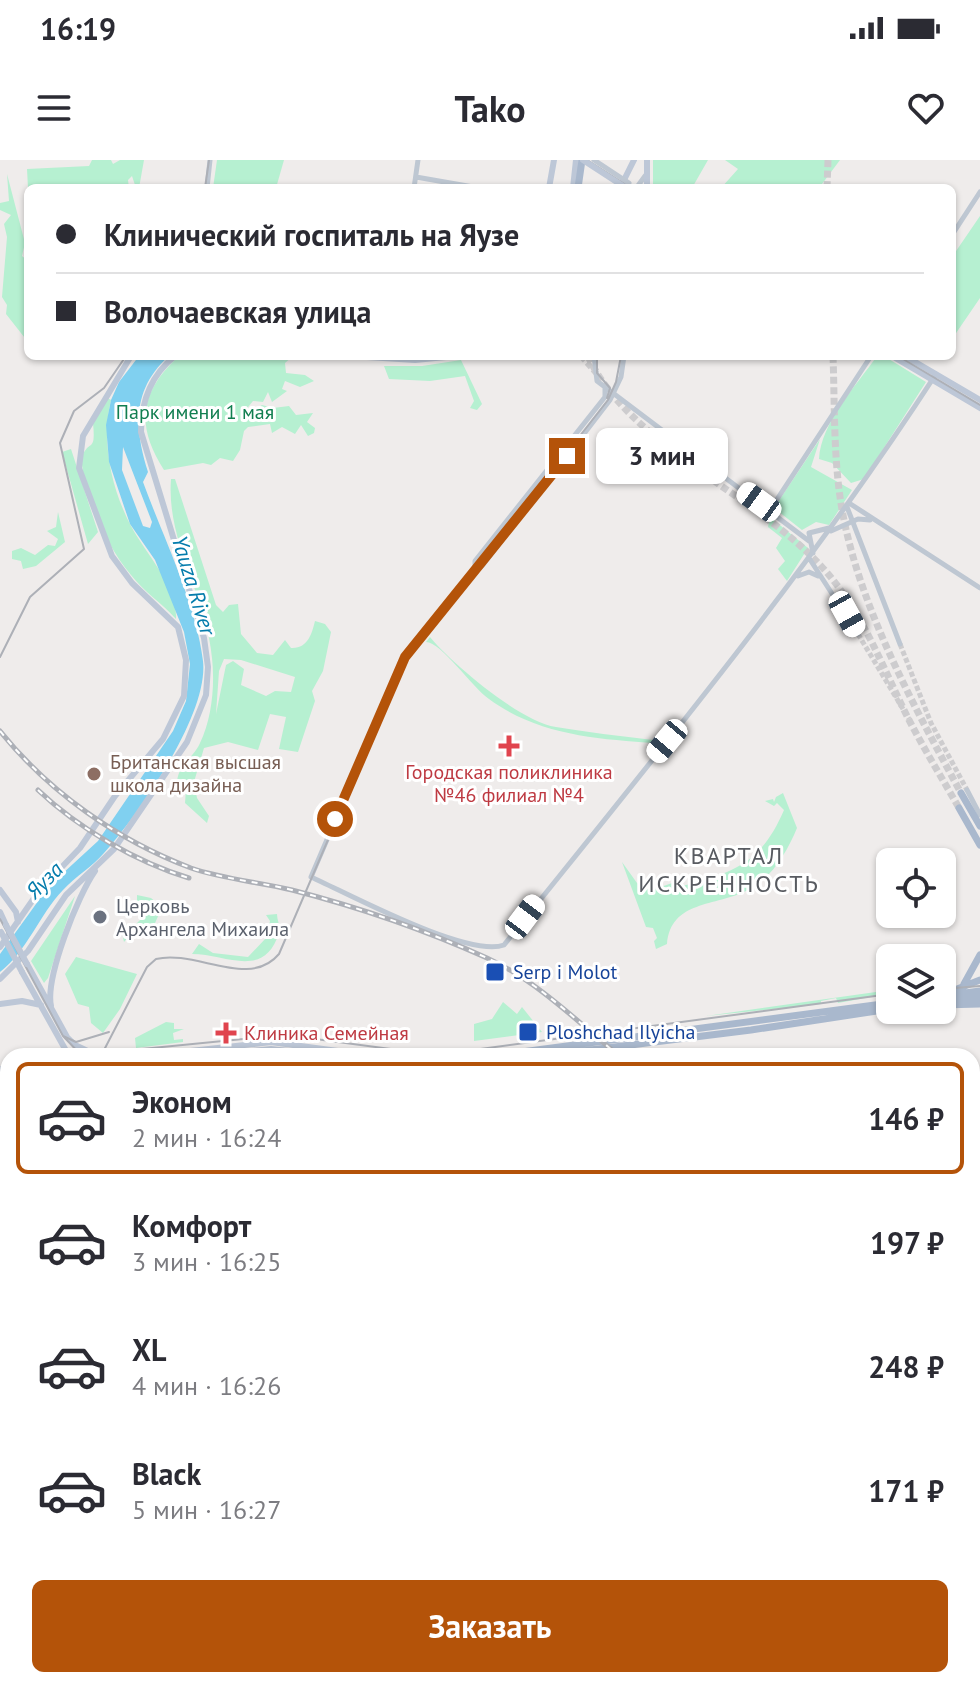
<!DOCTYPE html>
<html lang="ru">
<meta charset="utf-8">
<style>
:root{--surface:#fff;--page:#f7f7f7;--text:#2b2b33;--muted:#7c7c81;--line:#e1e1e2;--accent:#b45309}
body{margin:0;font-family:"PT Sans",sans-serif;background:var(--page);color:var(--text);height:100vh;display:flex;flex-direction:column;font-size:30px;white-space:nowrap}
*{box-sizing:border-box;margin:0}
p{font-size:26px;color:var(--muted)}
.icon{flex:none;width:44px;height:44px;fill:none;stroke:currentColor;stroke-width:2;stroke-linecap:round;stroke-linejoin:round}
.map{position:relative;flex:1;overflow:hidden}
.side{position:absolute;left:0px;top:888px;width:980px;height:640px;display:flex;flex-direction:column;background:var(--surface);border-radius:24px 24px 0 0;box-shadow:0 2px 6px #0004}
.side>*{flex:none}
.top-card{position:absolute;left:24px;top:24px;width:932px;height:176px;border-radius:12px;box-shadow:0 2px 6px #0004;display:grid;align-content:center;height:176px;padding:0 32px;background:var(--surface)}
.tools{position:absolute;left:876px;top:688px;display:grid;gap:16px}
.tools a{display:grid;place-items:center;width:80px;height:80px;border-radius:12px;background:var(--surface);box-shadow:0 2px 6px #0004;font-size:40px}
.end{position:absolute;width:36px;height:36px;margin:-18px;border:10px solid #b45309;background:#fff;box-shadow:0 0 0 4px #fff}
.from{border-radius:50%}
.bubble{position:absolute;height:56px;border-radius:12px;background:var(--surface);box-shadow:0 2px 6px #0004;font-size:26px;font-weight:700;line-height:56px;text-align:center}
.car{position:absolute;width:24px;height:48px;margin:-24px -12px;border-radius:10px;box-shadow:0 0 6px 2px #0007;background:linear-gradient(#fff 24%,#345 0 40%,#fff 0 76%,#345 0 86%,#fff 0)}
.top-card b{display:flex;align-items:center;gap:28px;height:76px;font-size:30px}
.top-card b+b{border-top:2px solid var(--line)}
.top-card i{width:20px;height:20px;background:var(--text)}
ul{padding:14px 0 0;list-style:none}
li{display:flex;align-items:center;gap:24px;height:112px;margin:0 16px 12px;padding:0 16px;border:4px solid transparent;border-radius:12px}
li div{flex:1}
li b{display:block;font-size:30px}
li em{font-style:normal;font-weight:700}
li.active{border-color:var(--accent)}
li>.icon{width:72px;height:72px;stroke-width:1.5}
.button{display:flex;gap:16px;margin-top:auto;padding:16px 32px}
.button a{flex:1;height:92px;border-radius:12px;background:var(--accent);color:#fff;font-size:32px;font-weight:700;line-height:92px;text-align:center}
.status{display:flex;justify-content:space-between;align-items:center;height:56px;padding:0 40px;background:var(--surface);direction:ltr}
.status svg{height:22px;fill:currentColor}
header{display:flex;justify-content:space-between;align-items:center;height:104px;padding:0 32px;background:var(--surface);font-size:36px;font-weight:700}
.map>svg:first-child{display:block}
</style>
<div class="status"><b>16:19</b><svg viewBox="0 0 49 12"><path d="M0 12V9h3v3zM5 12V6h3v6zM10 12V3h3v9zM15 12V0h3v12zM26 1h20v11H26zM47 4h2v5h-2z"/></svg></div>
<header><svg class="icon" aria-label="menu" viewBox="0 0 24 24"><path d="M4 6h16M4 12h16M4 18h16"/></svg>Tako<svg class="icon" aria-label="heart" viewBox="0 0 24 24"><path d="M12 20l-8-8c-3-5 5-10 8-4 3-6 11-1 8 4z"/></svg></header>
<div class="map">
<svg width="980" height="1528" viewBox="0 0 980 1528">
<rect width="100%" height="100%" fill="#efeceb"/>
<path fill="#b6f0d1" fill-rule="evenodd" d="M92 0H111L113 4 120 0H144L139 28H136L132 16 128 20 129 28H28L27 9 89 6Z
M217 0H284L276 28H213Z
M653 0H708L692 28H653Z
M725 0H840L819 28H721L738 9Z
M7 14 25 83 22 96 28 101V182L6 154 7 145 2 137 7 77 4 64 11 55 0 50V43L9 41Z
M980 56V138L952 179V97Z
M179 196H293L285 203 286 213 305 215 314 221 300 227 285 221 282 229 287 231 272 242 268 232 263 242 253 241 244 252 248 254 262 245 273 248 289 246 296 255 313 253 307 262 315 268 314 273 308 276 301 265 295 274 282 267 272 273 270 264 248 267 244 271 240 290 233 301 220 298 211 305 203 303 164 310C135 264 140 232 179 196Z
M877 196H884L926 222 864 319 851 323 832 303 819 299C821 262 857 225 877 196Z
M461 200 482 244 477 250 470 248 474 241 465 216 430 221 389 219 384 206H422Z
M108 238 111 240C101 281 111 328 131 366 146 394 178 427 176 459 162 443 144 432 131 415 105 384 86 339 81 299 89 277 96 295 93 263Z
M820 279 811 307 852 330 829 365 816 362 802 370 774 348Z
M71 289 98 372 88 384 62 292Z
M171 319H175L216 445 223 452 229 445 238 444 241 474 257 493 273 495 285 480 291 488C308 489 312 473 315 461L325 464 331 472 323 511 312 531 315 541 298 592 279 589 286 557 270 554 258 590 228 582 204 588 194 622 197 638 209 656 207 663 185 643 186 629 177 624C177 605 193 599 200 583 212 558 215 525 212 498 207 437 166 382 171 319ZM224 499 241 500 295 517 291 532 275 531 266 536 241 525 244 509 233 501 226 505 216 554 219 511Z
M58 352 65 382 36 406 23 409 21 401 12 399V391L21 388 35 395 48 385 55 386 58 379 47 371 56 367Z
M770 357 808 388 787 421 778 409 785 401 776 388 782 378 768 367Z
M430 477C444 495 515 560 556 567 585 572 621 576 653 580L655 583C596 579 538 575 489 539 473 528 441 482 426 482Z
M783 633 797 668C787 692 772 718 748 730 715 747 671 740 667 784L656 789 654 781 657 778 653 768 646 767 622 702 637 723 652 730 678 721 677 727 682 726C737 712 762 701 784 650L777 643 774 646 765 641 773 639 774 642 776 637Z
M137 735 151 738 162 747 149 777 134 770 124 782 120 764 135 765 150 750 149 744 137 745Z
M75 736 48 818 44 823 31 801Z
M277 754C277 761 281 766 279 773 264 820 226 794 192 794L199 784 213 793 248 797 266 778 270 761 266 755Z
M76 797 137 814 120 849 103 873 91 863 89 847 78 844 65 814Z
M883 831 882 835 838 843 836 838 821 841V844L706 856Z
M503 842 517 854 522 847 542 872 474 881V864L492 859Z
M166 862 174 863V869H184L173 873 174 880 183 879V882L136 888 135 878Z
M0 1363 8 1367V1468L0 1470Z"/>
<path fill="#80d0f0" fill-rule="evenodd" d="M139 196H169C132 229 134 268 148 312L143 322C163 377 196 443 203 501 209 554 139 654 104 693 92 707 76 716 63 730 39 755 28 790 0 812V794L49 726 98 681 173 571 186 541 190 504 184 472 155 400 130 364 109 302 106 265 111 240 119 222ZM123 287 152 362 150 368 143 366 122 310Z"/>
<g fill="none" stroke-linecap="round" stroke-linejoin="round">
<path stroke="#cdccce" stroke-width="5" stroke-dasharray="5 2.5" stroke-linecap="butt" d="M858 474 909 559
M900 484 931 563 967 630"/>
<path stroke="#cdccce" stroke-width="6" stroke-dasharray="6 3" stroke-linecap="butt" d="M581 196 597 214"/>
<path stroke="#cdccce" stroke-width="7" stroke-dasharray="7 3.5" stroke-linecap="butt" d="M827 28 828 0
M588 196C627 283 756 335 821 406 862 450 882 506 908 558 924 589 942 618 959 648
M833 196C835 250 833 307 844 360 863 454 916 550 961 633"/>
<path stroke="#bec7d2" stroke-width="5" d="M416 17 479 28
M637 27 645 16
M207 28 210 0
M414 28 418 0
M952 75 980 32
M594 196 597 221 809 381
M624 196 621 217 610 240 482 406 475 408 403 502 311 717C349 734 467 798 504 785 653 599 806 415 936 214
M849 343 980 428
M847 347 900 484
M770 350 871 196
M831 371 858 359 870 360
M813 393 809 373 829 368
M809 398 858 474
M475 408V401L605 237V227
M798 416 809 412 818 416
M967 630 980 655
M0 1038 8 1029
M327 1520 331 1528
M399 1520 411 1528"/>
<path stroke="#bdc7d7" stroke-width="6" d="M647 0V28
M549 28 554 0
M573 28 576 0
M620 28 634 0
M351 196 415 200 456 196
M892 196 980 248
M905 196 980 240
M0 730 16 752 18 762
M0 752 6 765
M0 787 39 731 80 688 115 636 163 579 184 536 186 500 178 467 132 423 112 396 79 308 83 276 131 196
M27 804 67 877 75 885 98 896
M22 812 69 896
M0 819 28 791 66 735 114 689 187 582 206 535 208 507 204 478 141 272C141 241 151 215 175 196
M0 844 22 841 41 845
M51 846C45 818 78 735 95 711
M145 896 271 882 375 896
M206 896 271 889 331 896
M0 909 8 911
M0 960 8 954
M126 1528 129 1520
M135 1528 138 1520"/>
<path stroke="#a9b8cd" stroke-width="7" d="M578 28 582 0
M961 633 980 666
M959 648 980 685
M964 824 980 795
M942 835 980 820
M950 835 980 831
M942 842 980 838
M942 845 980 844
M491 896 890 843
M542 896 751 870 890 849
M0 1316 8 1317
M972 1434 980 1432
M972 1472 980 1476
M972 1482 980 1483
M972 1490H980
M972 1519 980 1521
M960 1520 980 1527"/>
<path stroke="#adb0b7" stroke-width="2" d="M587 0 631 28
M205 28 209 0
M597 196V213L610 228 607 238
M898 196 980 245
M0 497 30 437 84 389 60 283 74 251 104 228 126 196
M0 759 63 876 81 895 285 875 436 895 890 834
M942 829 980 826
M63 876 76 882 109 872
M103 892 147 807 156 799C195 789 249 830 279 794L406 498 608 240 616 222 621 196
M900 1520 949 1528
M131 1528 135 1520"/>
<defs>
<path id="rail" d="M0 571C49 632 117 680 191 708 223 719 259 722 292 730 358 747 425 770 487 798 537 821 577 861 619 896
M38 630C78 668 136 702 189 718
M972 1241 980 1256
M972 1408 980 1414"/>
</defs>
<use href="#rail" stroke="#adb0b7" stroke-width="5"/>
<use href="#rail" stroke="#fff" stroke-width="2" stroke-dasharray="6" stroke-linecap="butt"/>
<path stroke="#bec7d2" stroke-width="5" d="M594 0 629 23"/>
<path stroke="#bdc7d7" stroke-width="6" d="M583 0 626 28
M6 765 27 804
M1 772 22 812"/>
</g>
<g fill="none" stroke-linecap="round" stroke-linejoin="round">
<path stroke="#b45309" stroke-width="10" d="M335 659 405 497 567 296"/>
</g>
<g fill="#e0444e" stroke="#fff" stroke-width="3">
<path d="M505 574h8v8h8v8h-8v8h-8v-8h-8v-8h8z"/>
<path d="M222 861h8v8h8v8h-8v8h-8v-8h-8v-8h8z"/>
</g>
<circle fill="#8d6e63" stroke="#fff" stroke-width="3" cx="94" cy="614" r="8"/>
<circle fill="#6b7280" stroke="#fff" stroke-width="3" cx="100" cy="757" r="8"/>
<g fill="#1a4fb4" stroke="#fff" stroke-width="3">
<rect x="485" y="802" width="20" height="20" rx="4"/>
<rect x="518" y="862" width="20" height="20" rx="4"/>
</g>
<g text-anchor="middle" stroke-width="6" stroke-linejoin="round" paint-order="stroke">
<g font-size="20" fill="#117e50" stroke="#fff">
<text x="195" y="259">Парк имени 1 мая</text>
</g>
<g font-size="20" fill="#785e54" stroke="#fff" text-anchor="start">
<text x="110" y="609">Британская высшая<tspan x="110" dy="23">школа дизайна</tspan></text>
</g>
<g font-size="20" fill="#be3a42" stroke="#fff">
<text x="509" y="619">Городская поликлиника<tspan x="509" dy="23">№46 филиал №4</tspan></text>
<text x="244" y="880" text-anchor="start">Клиника Семейная</text>
</g>
<g font-size="20" fill="#5b616d" stroke="#fff" text-anchor="start">
<text x="116" y="753">Церковь<tspan x="116" dy="23">Архангела Михаила</tspan></text>
</g>
<g font-size="20" fill="#164399" stroke="#fff" text-anchor="start">
<text x="513" y="819">Serp i Molot</text>
<text x="546" y="879">Ploshchad Ilyicha</text>
</g>
<g font-size="22" font-style="italic" fill="#047cac" stroke="#fff">
<text transform="translate(194 425) rotate(73)" y="8">Yauza River</text>
<text transform="translate(44 720) rotate(-45)" y="8">Яуза</text>
</g>
<g font-size="24" letter-spacing="2" fill="#585b61" stroke="#fff">
<text x="729" y="704">КВАРТАЛ<tspan x="729" dy="28">ИСКРЕННОСТЬ</tspan></text>
</g>
</g>
</svg>
<div class="tools">
<a><svg class="icon" aria-label="locate" viewBox="0 0 24 24"><circle cx="12" cy="12" r="6"/><path d="M12 2v4M12 18v4M2 12h4M18 12h4"/></svg></a>
<a><svg class="icon" aria-label="layers" viewBox="0 0 24 24"><path d="M12 4l9 5-9 5-9-5zM3 14l9 5 9-5"/></svg></a>
</div>
<i class="end from" style="left:335px;top:659px"></i>
<i class="end" style="left:567px;top:296px"></i>
<div class="bubble" style="left:596px;top:268px;width:132px">3 мин</div>
<i class="car" style="left:759px;top:342px;rotate:306deg"></i>
<i class="car" style="left:847px;top:454px;rotate:151deg"></i>
<i class="car" style="left:667px;top:581px;rotate:220deg"></i>
<i class="car" style="left:525px;top:757px;rotate:37deg"></i>
<div class="top-card">
<b><i class="from"></i>Клинический госпиталь на Яузе</b>
<b><i></i>Волочаевская улица</b>
</div>
<section class="side">
<ul>
<li class="active"><svg class="icon" aria-label="car" viewBox="0 0 24 24"><path d="M5 17H2v-5l4-1 3-4h7l3 4 3 1v5h-3M9 17h6M6 11h13"/><circle cx="7" cy="17" r="2"/><circle cx="17" cy="17" r="2"/></svg><div><b>Эконом</b><p>2 мин · 16:24</p></div><em>146 ₽</em></li>
<li><svg class="icon" aria-label="car" viewBox="0 0 24 24"><path d="M5 17H2v-5l4-1 3-4h7l3 4 3 1v5h-3M9 17h6M6 11h13"/><circle cx="7" cy="17" r="2"/><circle cx="17" cy="17" r="2"/></svg><div><b>Комфорт</b><p>3 мин · 16:25</p></div><em>197 ₽</em></li>
<li><svg class="icon" aria-label="car" viewBox="0 0 24 24"><path d="M5 17H2v-5l4-1 3-4h7l3 4 3 1v5h-3M9 17h6M6 11h13"/><circle cx="7" cy="17" r="2"/><circle cx="17" cy="17" r="2"/></svg><div><b>XL</b><p>4 мин · 16:26</p></div><em>248 ₽</em></li>
<li><svg class="icon" aria-label="car" viewBox="0 0 24 24"><path d="M5 17H2v-5l4-1 3-4h7l3 4 3 1v5h-3M9 17h6M6 11h13"/><circle cx="7" cy="17" r="2"/><circle cx="17" cy="17" r="2"/></svg><div><b>Black</b><p>5 мин · 16:27</p></div><em>171 ₽</em></li>
</ul>
<div class="button"><a>Заказать</a></div>
</section>
</div>
